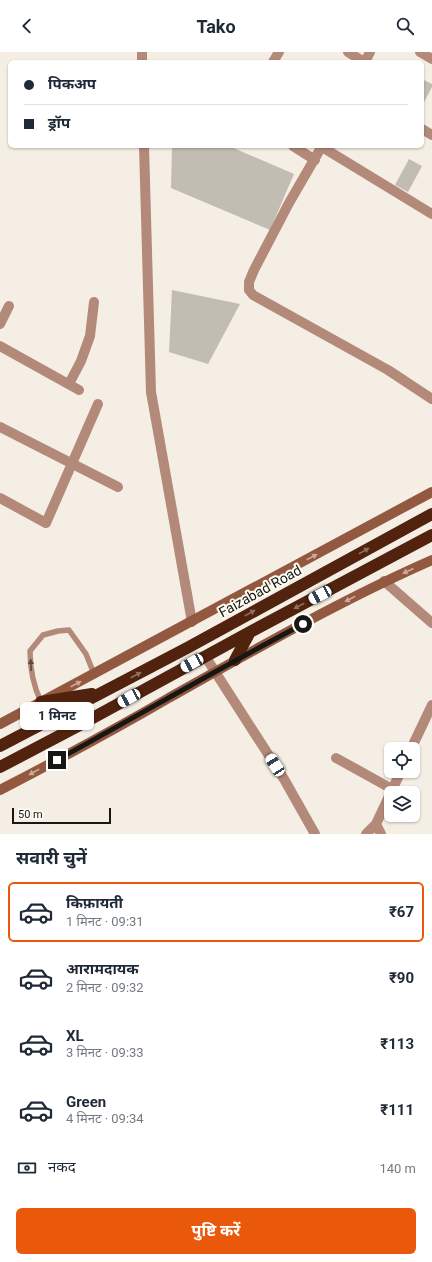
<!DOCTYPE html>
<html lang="hi">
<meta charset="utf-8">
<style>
:root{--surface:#fff;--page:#f2f2f3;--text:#1f2937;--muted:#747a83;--line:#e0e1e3;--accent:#ea580c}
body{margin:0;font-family:Roboto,"Noto Sans Devanagari",sans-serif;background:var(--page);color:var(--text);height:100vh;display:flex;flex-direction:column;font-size:15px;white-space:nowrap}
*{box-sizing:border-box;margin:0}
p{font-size:13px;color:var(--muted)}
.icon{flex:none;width:22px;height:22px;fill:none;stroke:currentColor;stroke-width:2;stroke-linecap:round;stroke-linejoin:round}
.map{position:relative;height:782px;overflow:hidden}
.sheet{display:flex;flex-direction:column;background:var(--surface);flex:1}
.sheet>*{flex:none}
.top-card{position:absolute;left:8px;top:8px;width:416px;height:88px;border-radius:6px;box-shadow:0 1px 3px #0004;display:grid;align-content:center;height:88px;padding:0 16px;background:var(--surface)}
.tools{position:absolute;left:384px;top:690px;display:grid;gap:8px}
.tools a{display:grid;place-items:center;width:36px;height:36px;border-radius:6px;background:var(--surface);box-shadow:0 1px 3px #0004;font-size:20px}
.scale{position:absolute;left:12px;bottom:10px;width:99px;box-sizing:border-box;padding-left:4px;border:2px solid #181713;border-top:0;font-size:11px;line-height:14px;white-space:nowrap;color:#181713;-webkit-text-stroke:3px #fffcf6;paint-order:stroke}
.end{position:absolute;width:18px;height:18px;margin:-9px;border:5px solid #181713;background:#fff;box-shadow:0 0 0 2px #fff}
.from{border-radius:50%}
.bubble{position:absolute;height:28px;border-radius:6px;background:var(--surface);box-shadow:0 1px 3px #0004;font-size:13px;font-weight:700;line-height:28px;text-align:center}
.car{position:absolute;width:12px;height:24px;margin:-12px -6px;border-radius:5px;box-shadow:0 0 3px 1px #0007;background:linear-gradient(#fff 24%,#345 0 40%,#fff 0 76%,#345 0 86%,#fff 0)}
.top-card b{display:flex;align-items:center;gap:14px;height:38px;font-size:15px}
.top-card b+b{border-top:1px solid var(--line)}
.top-card i{width:10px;height:10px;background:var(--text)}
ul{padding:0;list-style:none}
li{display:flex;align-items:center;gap:12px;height:60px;margin:0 8px 6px;padding:0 8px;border:2px solid transparent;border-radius:6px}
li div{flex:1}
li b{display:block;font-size:15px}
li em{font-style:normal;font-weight:700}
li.selected{border-color:var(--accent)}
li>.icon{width:36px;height:36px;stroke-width:1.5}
h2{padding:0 16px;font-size:18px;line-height:48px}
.pay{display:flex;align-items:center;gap:10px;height:44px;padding:0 16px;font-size:15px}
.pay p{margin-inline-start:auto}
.button{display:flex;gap:8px;margin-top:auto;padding:8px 16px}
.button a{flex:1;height:46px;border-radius:6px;background:var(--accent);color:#fff;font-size:16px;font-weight:700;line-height:46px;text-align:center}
header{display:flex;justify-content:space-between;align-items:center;height:52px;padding:0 16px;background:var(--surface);font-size:18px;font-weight:700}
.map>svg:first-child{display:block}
</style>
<header><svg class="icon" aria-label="back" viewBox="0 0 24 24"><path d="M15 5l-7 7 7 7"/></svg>Tako<svg class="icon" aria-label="search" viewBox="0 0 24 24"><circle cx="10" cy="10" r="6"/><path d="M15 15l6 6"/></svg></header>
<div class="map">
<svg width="432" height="782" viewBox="0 0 432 782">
<rect width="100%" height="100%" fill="#f4eee4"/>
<path fill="#c2bdb3" d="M422 27 432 32V35L422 54Z
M172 94H229L294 122 270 178 171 136Z
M409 107 422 114 408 140 395 133Z
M172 238 240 252 208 312 169 300Z"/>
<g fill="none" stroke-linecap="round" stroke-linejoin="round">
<path stroke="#b38979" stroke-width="5.5" d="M41 650C33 633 30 618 30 599L43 583 58 579 69 578 86 602 94 622"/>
<path stroke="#b38979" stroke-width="10" d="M142 0V10
M348 0 364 10
M420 0 432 7
M273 10 279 0
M365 10 370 0
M422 77 432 83
M144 94 151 340 192 570
M293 94 315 108
M322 94 289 151 254 218 249 230V238L253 243 388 318 432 347
M322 95 432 162
M0 272 9 254
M0 294 79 338
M69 332 81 309 90 284 94 250
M0 375 118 435
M0 446 46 471 98 352
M384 529 432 571
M205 604 284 727 315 782
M411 697 432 653
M336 706 392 737
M376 772 381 782
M366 782 376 772 401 719"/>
<path stroke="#935840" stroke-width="10" d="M0 672 432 440
M0 738C56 709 112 679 167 647 254 598 341 548 432 508"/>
<path stroke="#51230f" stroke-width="12" d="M235 608 250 580
M41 650 92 642
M0 694 187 596 432 462
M0 715 78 674 250 580 432 483"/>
</g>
<defs><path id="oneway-solid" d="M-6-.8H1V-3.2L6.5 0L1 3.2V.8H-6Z"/></defs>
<g fill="#8e6f60">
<use href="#oneway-solid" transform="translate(364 499) rotate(-29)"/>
<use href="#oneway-solid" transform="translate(299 554) rotate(152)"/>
<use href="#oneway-solid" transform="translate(250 561) rotate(-29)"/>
<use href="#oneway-solid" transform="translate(136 623) rotate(-28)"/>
</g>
<g fill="#c9aa9b">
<use href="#oneway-solid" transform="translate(312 505) rotate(-28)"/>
<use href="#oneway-solid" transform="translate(408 519) rotate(156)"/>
<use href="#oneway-solid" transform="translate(350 547) rotate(152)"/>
<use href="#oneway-solid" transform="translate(76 632) rotate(-28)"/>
<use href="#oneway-solid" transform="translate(34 720) rotate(151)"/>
</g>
<use fill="#5e4a41" href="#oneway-solid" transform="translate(31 613) rotate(-92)"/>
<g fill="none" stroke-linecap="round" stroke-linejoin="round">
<path stroke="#181713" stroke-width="5" d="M57 708C139 663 220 616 303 572"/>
</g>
<g text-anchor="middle" stroke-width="4" stroke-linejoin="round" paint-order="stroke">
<g font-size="14" fill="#181713" stroke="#fffcf6">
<text transform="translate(260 539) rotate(-29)" y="5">Faizabad Road</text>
</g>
</g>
</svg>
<div class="tools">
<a><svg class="icon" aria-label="locate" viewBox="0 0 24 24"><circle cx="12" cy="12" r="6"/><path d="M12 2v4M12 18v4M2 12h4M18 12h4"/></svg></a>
<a><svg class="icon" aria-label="layers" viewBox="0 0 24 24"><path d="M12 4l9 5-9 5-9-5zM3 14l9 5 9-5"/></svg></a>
</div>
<div class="scale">50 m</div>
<i class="end from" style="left:303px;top:572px"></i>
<i class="end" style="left:57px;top:708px"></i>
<div class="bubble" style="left:20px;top:650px;width:74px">1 मिनट</div>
<i class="car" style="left:320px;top:543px;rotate:242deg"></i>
<i class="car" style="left:192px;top:611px;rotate:241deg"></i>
<i class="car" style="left:129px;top:646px;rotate:241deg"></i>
<i class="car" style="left:275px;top:713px;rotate:327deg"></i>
<div class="top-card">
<b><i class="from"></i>पिकअप</b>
<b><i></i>ड्रॉप</b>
</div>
</div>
<section class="sheet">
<h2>सवारी चुनें</h2>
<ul>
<li class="selected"><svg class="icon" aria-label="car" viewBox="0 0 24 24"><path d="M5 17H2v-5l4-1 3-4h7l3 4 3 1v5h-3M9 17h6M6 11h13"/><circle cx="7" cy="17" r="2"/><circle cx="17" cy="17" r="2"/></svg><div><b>किफ़ायती</b><p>1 मिनट · 09:31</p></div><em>₹67</em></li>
<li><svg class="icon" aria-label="car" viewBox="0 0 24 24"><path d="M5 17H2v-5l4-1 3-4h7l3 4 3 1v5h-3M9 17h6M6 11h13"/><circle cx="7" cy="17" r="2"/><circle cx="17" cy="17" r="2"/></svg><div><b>आरामदायक</b><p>2 मिनट · 09:32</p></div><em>₹90</em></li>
<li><svg class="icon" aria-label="car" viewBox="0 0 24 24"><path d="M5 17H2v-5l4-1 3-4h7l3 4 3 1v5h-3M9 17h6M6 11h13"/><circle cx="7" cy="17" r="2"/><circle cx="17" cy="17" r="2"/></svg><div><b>XL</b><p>3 मिनट · 09:33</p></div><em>₹113</em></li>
<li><svg class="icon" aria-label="car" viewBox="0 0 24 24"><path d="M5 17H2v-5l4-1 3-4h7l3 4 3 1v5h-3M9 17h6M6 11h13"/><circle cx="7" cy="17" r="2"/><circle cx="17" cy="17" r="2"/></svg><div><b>Green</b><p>4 मिनट · 09:34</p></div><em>₹111</em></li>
</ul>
<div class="pay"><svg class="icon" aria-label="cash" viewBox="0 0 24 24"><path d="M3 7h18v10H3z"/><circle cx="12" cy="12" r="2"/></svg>नकद<p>140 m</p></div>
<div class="button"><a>पुष्टि करें</a></div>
</section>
